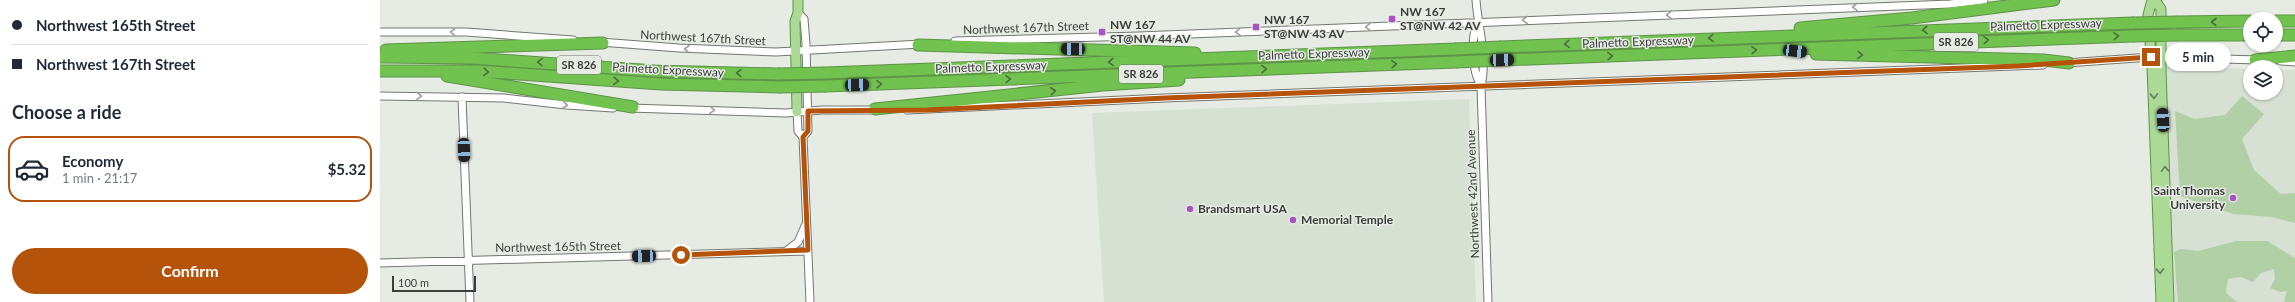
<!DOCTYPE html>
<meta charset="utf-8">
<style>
:root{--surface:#fff;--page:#f6f6f7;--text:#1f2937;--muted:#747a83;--line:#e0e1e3;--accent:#b45309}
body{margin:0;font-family:Lato,sans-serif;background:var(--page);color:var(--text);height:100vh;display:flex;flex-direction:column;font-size:15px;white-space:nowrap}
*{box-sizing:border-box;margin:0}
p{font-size:13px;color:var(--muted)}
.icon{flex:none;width:22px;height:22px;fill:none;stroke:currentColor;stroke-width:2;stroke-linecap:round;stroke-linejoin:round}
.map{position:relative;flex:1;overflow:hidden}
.panel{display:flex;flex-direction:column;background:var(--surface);width:380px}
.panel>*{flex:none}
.banner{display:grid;align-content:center;height:88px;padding:0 12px;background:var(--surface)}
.fabs{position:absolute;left:1863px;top:12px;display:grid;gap:8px}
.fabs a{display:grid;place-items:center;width:40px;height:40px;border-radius:50%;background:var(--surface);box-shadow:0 1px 3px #0004;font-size:20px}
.scale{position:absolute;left:12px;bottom:10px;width:84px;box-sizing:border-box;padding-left:4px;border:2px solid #3b3e3a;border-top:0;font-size:11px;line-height:14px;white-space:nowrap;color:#3b3e3a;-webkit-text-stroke:3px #e6ece4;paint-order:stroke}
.end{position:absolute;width:18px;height:18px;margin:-9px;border:5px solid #b45309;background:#fff;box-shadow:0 0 0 2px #fff}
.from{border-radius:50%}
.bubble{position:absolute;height:28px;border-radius:14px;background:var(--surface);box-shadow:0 1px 3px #0004;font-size:13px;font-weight:700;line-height:28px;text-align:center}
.car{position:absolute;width:12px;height:24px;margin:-12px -6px;border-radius:5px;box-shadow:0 0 3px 1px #0007;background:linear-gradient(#222 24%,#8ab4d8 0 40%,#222 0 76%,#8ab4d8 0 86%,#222 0)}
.banner b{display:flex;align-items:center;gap:14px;height:38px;font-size:15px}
.banner b+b{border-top:1px solid var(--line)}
.banner i{width:10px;height:10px;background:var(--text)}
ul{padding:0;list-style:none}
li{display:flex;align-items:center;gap:12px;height:66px;margin:0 8px 6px;padding:0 4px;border:2px solid transparent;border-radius:16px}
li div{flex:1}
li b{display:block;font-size:15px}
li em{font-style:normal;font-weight:700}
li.on{border-color:var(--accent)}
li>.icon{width:36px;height:36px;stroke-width:1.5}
h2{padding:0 12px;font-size:18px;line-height:48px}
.primary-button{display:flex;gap:8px;margin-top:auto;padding:8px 12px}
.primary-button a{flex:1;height:46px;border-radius:24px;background:var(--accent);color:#fff;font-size:16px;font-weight:700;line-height:46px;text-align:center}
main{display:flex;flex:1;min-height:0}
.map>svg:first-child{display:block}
</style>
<main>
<section class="panel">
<div class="banner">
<b><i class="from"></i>Northwest 165th Street</b>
<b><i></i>Northwest 167th Street</b>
</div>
<h2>Choose a ride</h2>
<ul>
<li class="on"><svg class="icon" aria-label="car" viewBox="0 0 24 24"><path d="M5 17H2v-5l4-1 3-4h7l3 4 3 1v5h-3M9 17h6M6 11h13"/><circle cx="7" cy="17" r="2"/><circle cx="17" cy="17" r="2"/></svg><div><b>Economy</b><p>1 min · 21:17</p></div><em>$5.32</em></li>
</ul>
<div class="primary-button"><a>Confirm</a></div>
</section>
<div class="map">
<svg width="1915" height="302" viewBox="0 0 1915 302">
<rect width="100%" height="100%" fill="#e6ece4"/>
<path fill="#d6e1d3" d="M1786 66 1870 69V93H1896V69L1915 70V302H1795Z
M1089 99 1096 302H724L712 113Z"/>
<path fill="#b1d0a6" d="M1862 96 1884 114 1862 139 1874 170 1901 194 1915 193V223L1892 217 1853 214 1800 196 1795 111 1815 119 1845 115Z
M1856 241H1887L1915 258V302H1904L1907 291 1900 292 1890 288 1895 279 1894 269 1881 273 1873 282 1861 277 1848 279 1846 293 1857 302H1798L1794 252 1801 249 1818 251Z"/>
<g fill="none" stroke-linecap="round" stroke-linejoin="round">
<defs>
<path id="minor" d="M1096 0C1098 29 1108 56 1101 86L1108 302
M418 13 424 19 426 44 428 131 423 137
M1097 22C1091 41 1091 68 1101 86
M0 32H86L193 40
M575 41 759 36 1570 4 1604 0
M220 42 299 48 396 52 541 44
M1901 61 1915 62
M1686 63 1771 57 1879 60
M0 96 124 98 186 105 233 108
M82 97 90 302
M249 108 406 113 442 110H498
M527 110 785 98 1663 65
M417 112 418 131 423 137 430 302
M406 251 418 242 425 226
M0 263 428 251"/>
<path id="major" d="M1772 0 1768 15 1772 67 1781 302
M1775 0 1781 9V68L1789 302
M417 112 415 21 418 13V0"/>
<path id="highway" d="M1896 21H1915
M1798 22 1870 21
M1420 28 1532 18 1674 0
M1798 35H1870
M1896 35H1915
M538 45 815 53
M1121 47 1752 23
M6 50 223 43
M1436 54 1663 60 1689 63
M0 57 91 58 275 71 398 74
M1122 60 1753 36
M1875 60 1915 56
M0 71H98L281 84 399 87
M445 73 1075 49
M67 76 253 107
M446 86 1076 62
M495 109 723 85 799 80"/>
</defs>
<use href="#minor" stroke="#727770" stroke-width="9"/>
<use href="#major" stroke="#5e9448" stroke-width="11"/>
<use href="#highway" stroke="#5e9448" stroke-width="13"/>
<use href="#minor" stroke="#fff" stroke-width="7"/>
<use href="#major" stroke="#aada95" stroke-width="9"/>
<use href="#highway" stroke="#71c24f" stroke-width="11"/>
<defs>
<path id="highway-bridge" d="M1752 23 1798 22
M1753 36 1798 35
M1075 49 1121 47
M1076 62 1122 60
M398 74 445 73
M399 87 446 86"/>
</defs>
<use href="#highway-bridge" stroke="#5e9448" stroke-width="13" stroke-linecap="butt"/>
<use href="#highway-bridge" stroke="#71c24f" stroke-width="11"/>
</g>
<defs><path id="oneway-chevron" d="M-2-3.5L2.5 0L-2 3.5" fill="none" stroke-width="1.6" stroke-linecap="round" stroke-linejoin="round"/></defs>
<g stroke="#9d9e9c">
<use href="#oneway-chevron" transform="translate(1475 7) rotate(178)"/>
<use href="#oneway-chevron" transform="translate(1289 15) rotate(178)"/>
<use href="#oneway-chevron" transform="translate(1145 20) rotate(178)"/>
<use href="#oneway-chevron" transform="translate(988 27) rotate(178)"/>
<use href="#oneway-chevron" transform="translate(73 32) rotate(-179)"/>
<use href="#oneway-chevron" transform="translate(858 32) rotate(178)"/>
<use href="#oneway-chevron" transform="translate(307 49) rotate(-178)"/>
<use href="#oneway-chevron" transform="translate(39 96) rotate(1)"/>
<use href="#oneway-chevron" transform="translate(185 105) rotate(6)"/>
<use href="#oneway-chevron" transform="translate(332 110) rotate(2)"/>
</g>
<g stroke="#4e6c41">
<use href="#oneway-chevron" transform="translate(1834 22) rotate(180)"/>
<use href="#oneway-chevron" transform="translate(1545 30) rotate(177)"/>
<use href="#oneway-chevron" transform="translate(1736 36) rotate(-2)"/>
<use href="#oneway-chevron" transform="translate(1331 38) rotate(178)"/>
<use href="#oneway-chevron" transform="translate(1606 40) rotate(-3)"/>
<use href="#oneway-chevron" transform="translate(1187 44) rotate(178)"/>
<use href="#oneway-chevron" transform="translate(1374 50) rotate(-2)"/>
<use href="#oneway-chevron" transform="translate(1480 55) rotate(1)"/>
<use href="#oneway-chevron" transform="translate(1230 56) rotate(-2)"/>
<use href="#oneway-chevron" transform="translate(160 62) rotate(-176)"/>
<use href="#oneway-chevron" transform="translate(731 62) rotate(178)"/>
<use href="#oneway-chevron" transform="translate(1014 64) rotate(-2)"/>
<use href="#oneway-chevron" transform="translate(884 69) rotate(-2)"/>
<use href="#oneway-chevron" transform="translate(106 72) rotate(4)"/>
<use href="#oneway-chevron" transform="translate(359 73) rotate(-179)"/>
<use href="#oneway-chevron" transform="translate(628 79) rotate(-2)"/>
<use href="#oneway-chevron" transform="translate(236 81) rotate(4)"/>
<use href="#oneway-chevron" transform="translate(499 84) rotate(-2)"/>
<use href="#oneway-chevron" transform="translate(673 91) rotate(-6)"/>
</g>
<g stroke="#677c5e">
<use href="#oneway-chevron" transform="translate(1774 96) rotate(88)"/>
<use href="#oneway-chevron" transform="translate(1785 169) rotate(-92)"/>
<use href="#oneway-chevron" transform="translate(1780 271) rotate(88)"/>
</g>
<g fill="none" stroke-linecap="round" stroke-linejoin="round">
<path stroke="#b45309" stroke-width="5" d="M301 255 428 250 423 137 428 131V111L547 110 785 98 1639 66 1771 57"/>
</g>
<g fill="#a853c2" stroke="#e6ece4" stroke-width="1.5">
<rect x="1008" y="15" width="8" height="8" rx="2"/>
<rect x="872" y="23" width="8" height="8" rx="2"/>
<rect x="718" y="28" width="8" height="8" rx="2"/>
<circle cx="1853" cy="198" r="4"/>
<circle cx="810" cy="209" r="4"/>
<circle cx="913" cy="220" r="4"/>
</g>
<g text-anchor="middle" stroke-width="3" stroke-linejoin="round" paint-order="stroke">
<g fill="#e6ece4" stroke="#6e726d" stroke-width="1">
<rect x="1554" y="33" width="44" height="18" rx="3"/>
<rect x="177" y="56" width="44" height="18" rx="3"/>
<rect x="739" y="65" width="44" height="18" rx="3"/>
</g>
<g font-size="11" font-weight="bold" fill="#3b3e3a">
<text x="1576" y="46">SR 826</text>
<text x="199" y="69">SR 826</text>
<text x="761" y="78">SR 826</text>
</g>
<g font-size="12" font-weight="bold" fill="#3b3e3a" stroke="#e6ece4" text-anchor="start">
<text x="1020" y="16">NW 167<tspan x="1020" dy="14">ST@NW 42 AV</tspan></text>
<text x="884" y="24">NW 167<tspan x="884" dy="14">ST@NW 43 AV</tspan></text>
<text x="730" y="29">NW 167<tspan x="730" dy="14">ST@NW 44 AV</tspan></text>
<text x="1845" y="195" text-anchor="end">Saint Thomas<tspan x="1845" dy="14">University</tspan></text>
<text x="818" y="213">Brandsmart USA</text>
<text x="921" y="224">Memorial Temple</text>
</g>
<g font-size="12" fill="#3b3e3a" stroke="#e6ece4">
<text transform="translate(1666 25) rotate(-2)" y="4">Palmetto Expressway</text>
<text transform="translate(646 28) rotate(-2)" y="4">Northwest 167th Street</text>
<text transform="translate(323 38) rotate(3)" y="4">Northwest 167th Street</text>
<text transform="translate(1258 42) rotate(-2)" y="4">Palmetto Expressway</text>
<text transform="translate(934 54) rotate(-2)" y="4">Palmetto Expressway</text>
<text transform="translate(611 67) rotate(-2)" y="4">Palmetto Expressway</text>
<text transform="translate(288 70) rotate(3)" y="4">Palmetto Expressway</text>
<text transform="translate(1093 194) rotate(-92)" y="4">Northwest 42nd Avenue</text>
<text transform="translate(178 247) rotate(-1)" y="4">Northwest 165th Street</text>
</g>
</g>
</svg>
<div class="fabs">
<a><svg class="icon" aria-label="locate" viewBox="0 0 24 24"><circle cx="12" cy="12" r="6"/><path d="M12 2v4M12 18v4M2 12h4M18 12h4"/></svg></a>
<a><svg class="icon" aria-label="layers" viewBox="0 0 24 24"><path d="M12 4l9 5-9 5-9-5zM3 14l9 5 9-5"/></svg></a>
</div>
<div class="scale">100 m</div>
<i class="end from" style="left:301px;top:255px"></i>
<i class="end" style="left:1771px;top:57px"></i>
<div class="bubble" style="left:1785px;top:43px;width:66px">5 min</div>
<i class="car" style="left:693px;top:49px;rotate:271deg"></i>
<i class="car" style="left:1415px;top:51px;rotate:97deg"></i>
<i class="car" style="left:1122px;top:60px;rotate:88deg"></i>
<i class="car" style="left:477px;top:85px;rotate:88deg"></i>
<i class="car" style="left:1783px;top:120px;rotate:357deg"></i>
<i class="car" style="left:84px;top:150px;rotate:178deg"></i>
<i class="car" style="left:264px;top:256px;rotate:268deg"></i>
</div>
</main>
